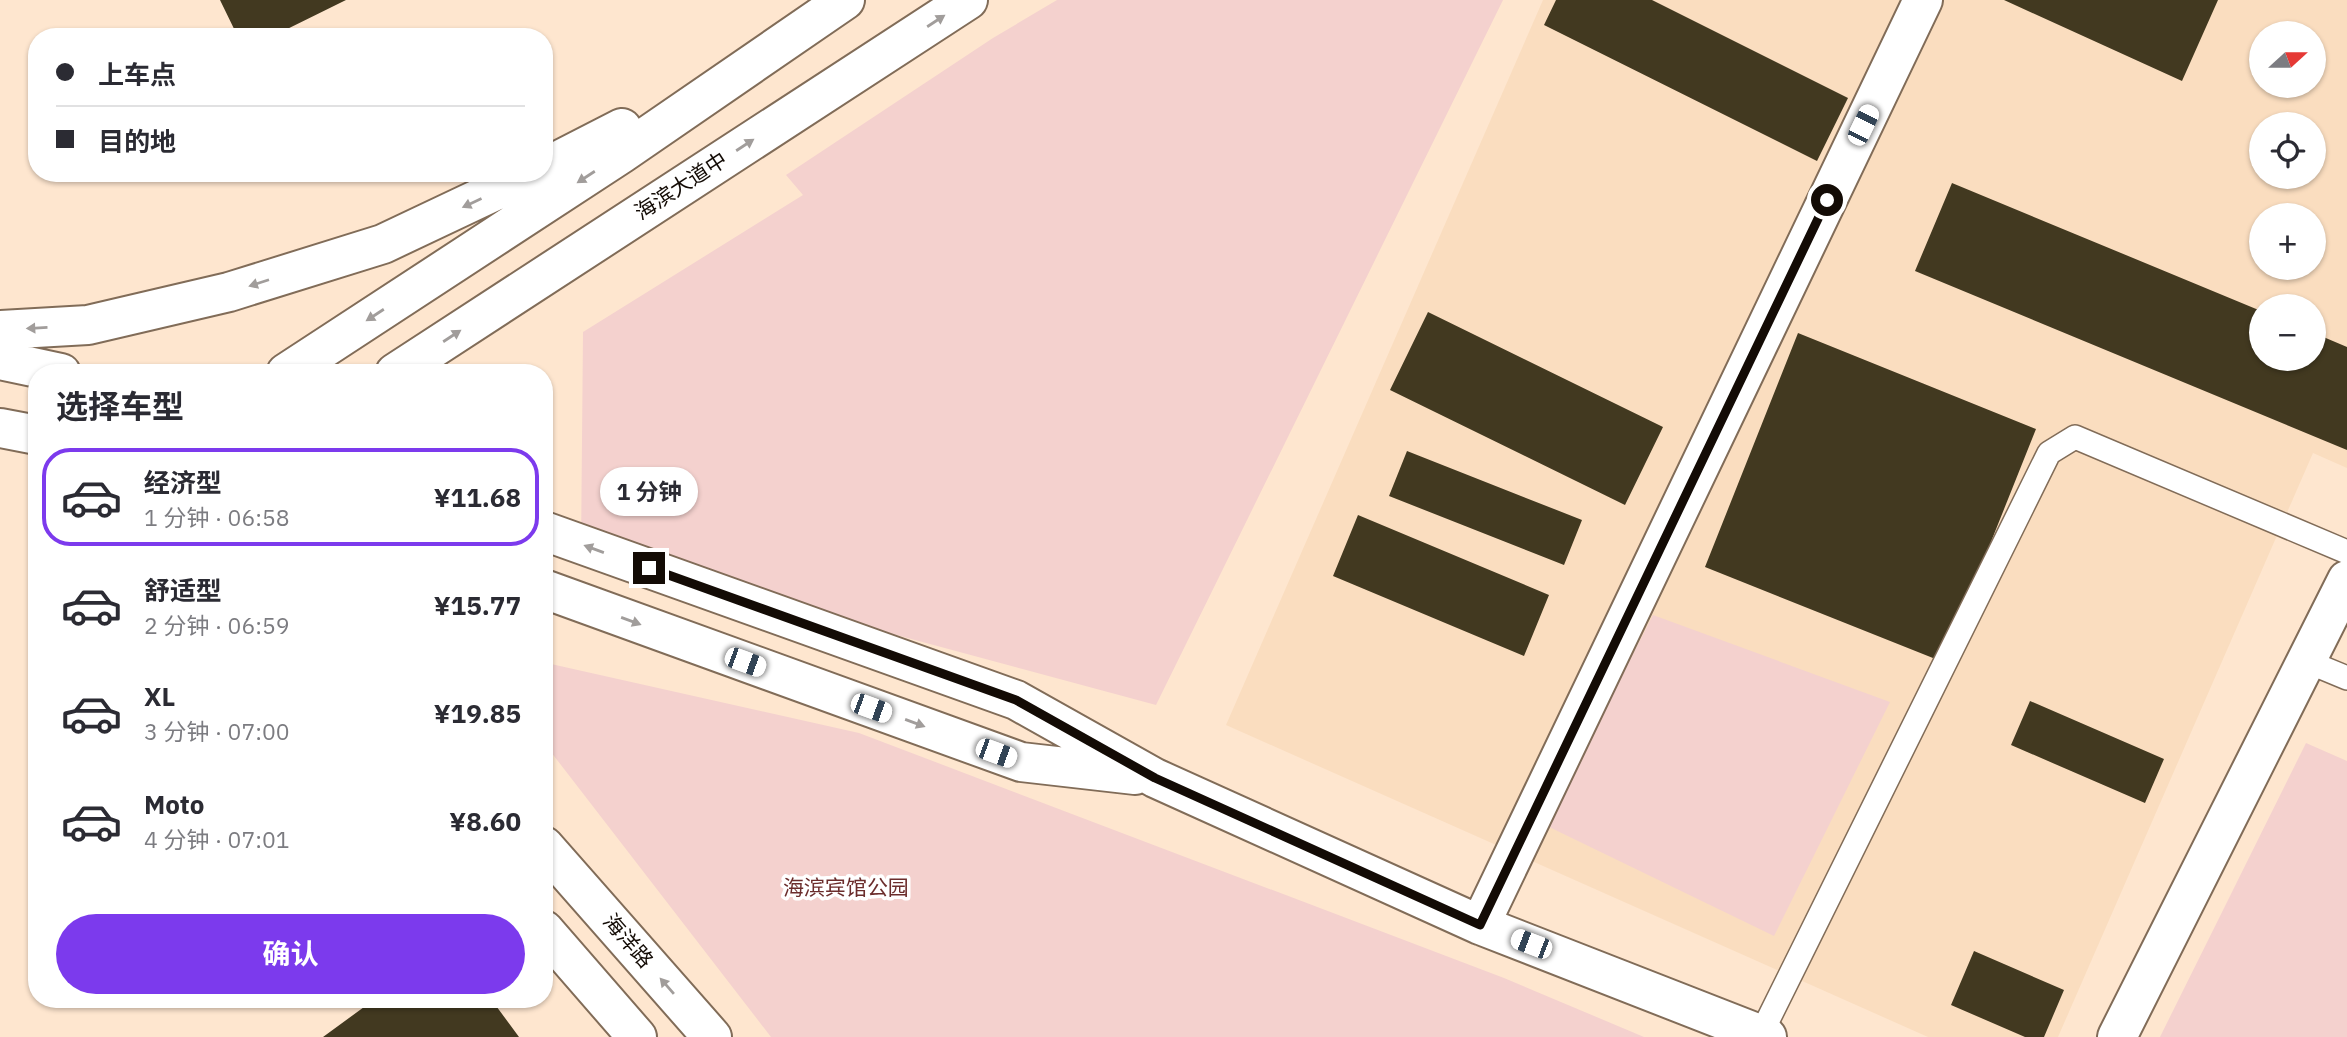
<!DOCTYPE html>
<html lang="zh">
<meta charset="utf-8">
<style>
:root{--surface:#fff;--page:#f7f7f7;--text:#2b2b33;--muted:#7c7c81;--line:#e1e1e2;--accent:#7c3aed}
body{margin:0;font-family:"IBM Plex Sans","Noto Sans SC",sans-serif;background:var(--page);color:var(--text);height:100vh;display:flex;flex-direction:column;font-size:26px;white-space:nowrap}
*{box-sizing:border-box;margin:0}
p{font-size:23px;color:var(--muted)}
.icon{flex:none;width:38px;height:38px;fill:none;stroke:currentColor;stroke-width:2;stroke-linecap:round;stroke-linejoin:round}
.map{position:relative;flex:1;overflow:hidden}
.details{position:absolute;left:28px;top:364px;width:525px;height:644px;display:flex;flex-direction:column;background:var(--surface);border-radius:28px;box-shadow:0 2px 5px #0004}
.details>*{flex:none}
.banner{position:absolute;left:28px;top:28px;width:525px;height:154px;border-radius:28px;box-shadow:0 2px 5px #0004;display:grid;align-content:center;height:154px;padding:0 28px;background:var(--surface)}
.needle{width:46px;rotate:69deg}
.controls{position:absolute;left:2249px;top:21px;display:grid;gap:14px}
.controls a{display:grid;place-items:center;width:77px;height:77px;border-radius:50%;background:var(--surface);box-shadow:0 2px 5px #0004;font-size:35px}
.end{position:absolute;width:32px;height:32px;margin:-16px;border:9px solid #130b05;background:#fff;box-shadow:0 0 0 4px #fff}
.from{border-radius:50%}
.bubble{position:absolute;height:49px;border-radius:24px;background:var(--surface);box-shadow:0 2px 5px #0004;font-size:23px;font-weight:700;line-height:49px;text-align:center}
.car{position:absolute;width:21px;height:42px;margin:-21px -10px;border-radius:9px;box-shadow:0 0 5px 2px #0007;background:linear-gradient(#fff 24%,#345 0 40%,#fff 0 76%,#345 0 86%,#fff 0)}
.banner b{display:flex;align-items:center;gap:24px;height:66px;font-size:26px}
.banner b+b{border-top:2px solid var(--line)}
.banner i{width:18px;height:18px;background:var(--text)}
ul{padding:0;list-style:none}
li{display:flex;align-items:center;gap:21px;height:98px;margin:0 14px 10px;padding:0 14px;border:4px solid transparent;border-radius:28px}
li div{flex:1}
li b{display:block;font-size:26px}
li em{font-style:normal;font-weight:700}
li.selected{border-color:var(--accent)}
li>.icon{width:63px;height:63px;stroke-width:1.5}
h2{padding:0 28px;font-size:32px;line-height:84px}
.action{display:flex;gap:14px;margin-top:auto;padding:14px 28px}
.action a{flex:1;height:80px;border-radius:42px;background:var(--accent);color:#fff;font-size:28px;font-weight:700;line-height:80px;text-align:center}
.map>svg:first-child{display:block}
</style>
<div class="map">
<svg width="2347" height="1037" viewBox="0 0 2347 1037">
<rect width="100%" height="100%" fill="#fee6cf"/>
<path fill="#faddbf" fill-rule="evenodd" d="M1543 0H2347V468L2313 453 2058 1037H1928L1226 725ZM2261 33H2314V86H2261ZM2261 124H2314V177H2261ZM2261 215H2314V268H2261ZM2261 306H2314V359H2261Z"/>
<path fill="#f4d1ce" d="M1057 0H1503L1156 705 581 550 583 332 803 195 786 175 993 38Z
M1653 615 1890 702 1774 936 1545 825Z
M551 664 859 733 1504 978 1644 1037H771L544 743V683Z
M2306 743 2347 761V1037H2160Z"/>
<path fill="#423920" d="M220 0H346L271 37H238Z
M1556 0H1652L1848 98 1817 161 1544 25Z
M2004 0H2218L2182 81Z
M1952 183 2261 311V359H2314V333L2347 347V450L1915 271Z
M1428 312 1663 427 1625 505 1390 390Z
M1798 333 2036 429 1943 662 1705 567Z
M1407 451 1582 520 1564 565 1389 496Z
M1358 515 1549 595 1524 656 1333 576Z
M2030 701 2164 759 2145 803 2011 745Z
M1974 951 2064 990 2044 1037H2025L1951 1005Z
M375 999H491L519 1037H323Z"/>
<g fill="none" stroke-linecap="round" stroke-linejoin="round">
<defs>
<path id="service" d="M2306 661 2347 678
M1761 1034 2049 453 2075 437 2347 552"/>
<path id="minor" d="M544 531 1016 700 1155 778 1480 925 1767 1037
M544 589 1021 762 1135 775
M1480 925 1923 0
M2117 1037 2347 580"/>
<path id="tertiary" d="M544 846 712 1037
M544 930 637 1037"/>
<path id="primary" d="M544 168 622 128
M0 330 88 325 229 292 383 244 533 173
M0 360 61 373
M286 373 621 154 845 0
M395 373 968 0
M0 428 37 435"/>
</defs>
<use href="#service" stroke="#816c58" stroke-width="26"/>
<use href="#minor" stroke="#816c58" stroke-width="42"/>
<use href="#tertiary" stroke="#816c58" stroke-width="42"/>
<use href="#primary" stroke="#816c58" stroke-width="42"/>
<use href="#service" stroke="#fff" stroke-width="23"/>
<use href="#minor" stroke="#fff" stroke-width="38"/>
<use href="#tertiary" stroke="#fff" stroke-width="38"/>
<use href="#primary" stroke="#fff" stroke-width="38"/>
</g>
<defs><path id="oneway-solid" d="M-6-.8H1V-3.2L6.5 0L1 3.2V.8H-6Z" transform="scale(1.75)"/></defs>
<g fill="#a19d9b">
<use href="#oneway-solid" transform="translate(936 21) rotate(-33)"/>
<use href="#oneway-solid" transform="translate(745 145) rotate(-33)"/>
<use href="#oneway-solid" transform="translate(586 177) rotate(147)"/>
<use href="#oneway-solid" transform="translate(472 203) rotate(155)"/>
<use href="#oneway-solid" transform="translate(259 283) rotate(162)"/>
<use href="#oneway-solid" transform="translate(375 315) rotate(147)"/>
<use href="#oneway-solid" transform="translate(37 328) rotate(177)"/>
<use href="#oneway-solid" transform="translate(452 336) rotate(-33)"/>
<use href="#oneway-solid" transform="translate(594 549) rotate(-160)"/>
<use href="#oneway-solid" transform="translate(631 621) rotate(20)"/>
<use href="#oneway-solid" transform="translate(915 723) rotate(20)"/>
<use href="#oneway-solid" transform="translate(667 986) rotate(-131)"/>
</g>
<g fill="none" stroke-linecap="round" stroke-linejoin="round">
<path stroke="#130b05" stroke-width="9" d="M649 568 1016 700 1155 778 1480 925 1827 200"/>
</g>
<g text-anchor="middle" stroke-width="7" stroke-linejoin="round" paint-order="stroke">
<g font-size="21" fill="#130b05" stroke="#fff">
<text transform="translate(681 186) rotate(-33)" y="7">海滨大道中</text>
<text transform="translate(628 941) rotate(49)" y="7">海洋路</text>
</g>
<g font-size="21" fill="#6b2d2c" stroke="#fff">
<text x="846" y="895">海滨宾馆公园</text>
</g>
</g>
</svg>
<div class="controls">
<a><svg class="needle" viewBox="-14 -14 28 28"><path d="M0-13l5 13h-10z" fill="#e53935"/><path d="M0 13l5-13h-10z" fill="#7c7c81"/></svg></a>
<a><svg class="icon" aria-label="locate" viewBox="0 0 24 24"><circle cx="12" cy="12" r="6"/><path d="M12 2v4M12 18v4M2 12h4M18 12h4"/></svg></a>
<a>+</a>
<a>−</a>
</div>
<i class="end from" style="left:1827px;top:200px"></i>
<i class="end" style="left:649px;top:568px"></i>
<div class="bubble" style="left:600px;top:467px;width:98px">1 分钟</div>
<i class="car" style="left:1863px;top:125px;rotate:26deg"></i>
<i class="car" style="left:745px;top:662px;rotate:110deg"></i>
<i class="car" style="left:871px;top:708px;rotate:110deg"></i>
<i class="car" style="left:996px;top:753px;rotate:110deg"></i>
<i class="car" style="left:1531px;top:944px;rotate:291deg"></i>
<div class="banner">
<b><i class="from"></i>上车点</b>
<b><i></i>目的地</b>
</div>
<section class="details">
<h2>选择车型</h2>
<ul>
<li class="selected"><svg class="icon" aria-label="car" viewBox="0 0 24 24"><path d="M5 17H2v-5l4-1 3-4h7l3 4 3 1v5h-3M9 17h6M6 11h13"/><circle cx="7" cy="17" r="2"/><circle cx="17" cy="17" r="2"/></svg><div><b>经济型</b><p>1 分钟 · 06:58</p></div><em>¥11.68</em></li>
<li><svg class="icon" aria-label="car" viewBox="0 0 24 24"><path d="M5 17H2v-5l4-1 3-4h7l3 4 3 1v5h-3M9 17h6M6 11h13"/><circle cx="7" cy="17" r="2"/><circle cx="17" cy="17" r="2"/></svg><div><b>舒适型</b><p>2 分钟 · 06:59</p></div><em>¥15.77</em></li>
<li><svg class="icon" aria-label="car" viewBox="0 0 24 24"><path d="M5 17H2v-5l4-1 3-4h7l3 4 3 1v5h-3M9 17h6M6 11h13"/><circle cx="7" cy="17" r="2"/><circle cx="17" cy="17" r="2"/></svg><div><b>XL</b><p>3 分钟 · 07:00</p></div><em>¥19.85</em></li>
<li><svg class="icon" aria-label="car" viewBox="0 0 24 24"><path d="M5 17H2v-5l4-1 3-4h7l3 4 3 1v5h-3M9 17h6M6 11h13"/><circle cx="7" cy="17" r="2"/><circle cx="17" cy="17" r="2"/></svg><div><b>Moto</b><p>4 分钟 · 07:01</p></div><em>¥8.60</em></li>
</ul>
<div class="action"><a>确认</a></div>
</section>
</div>
